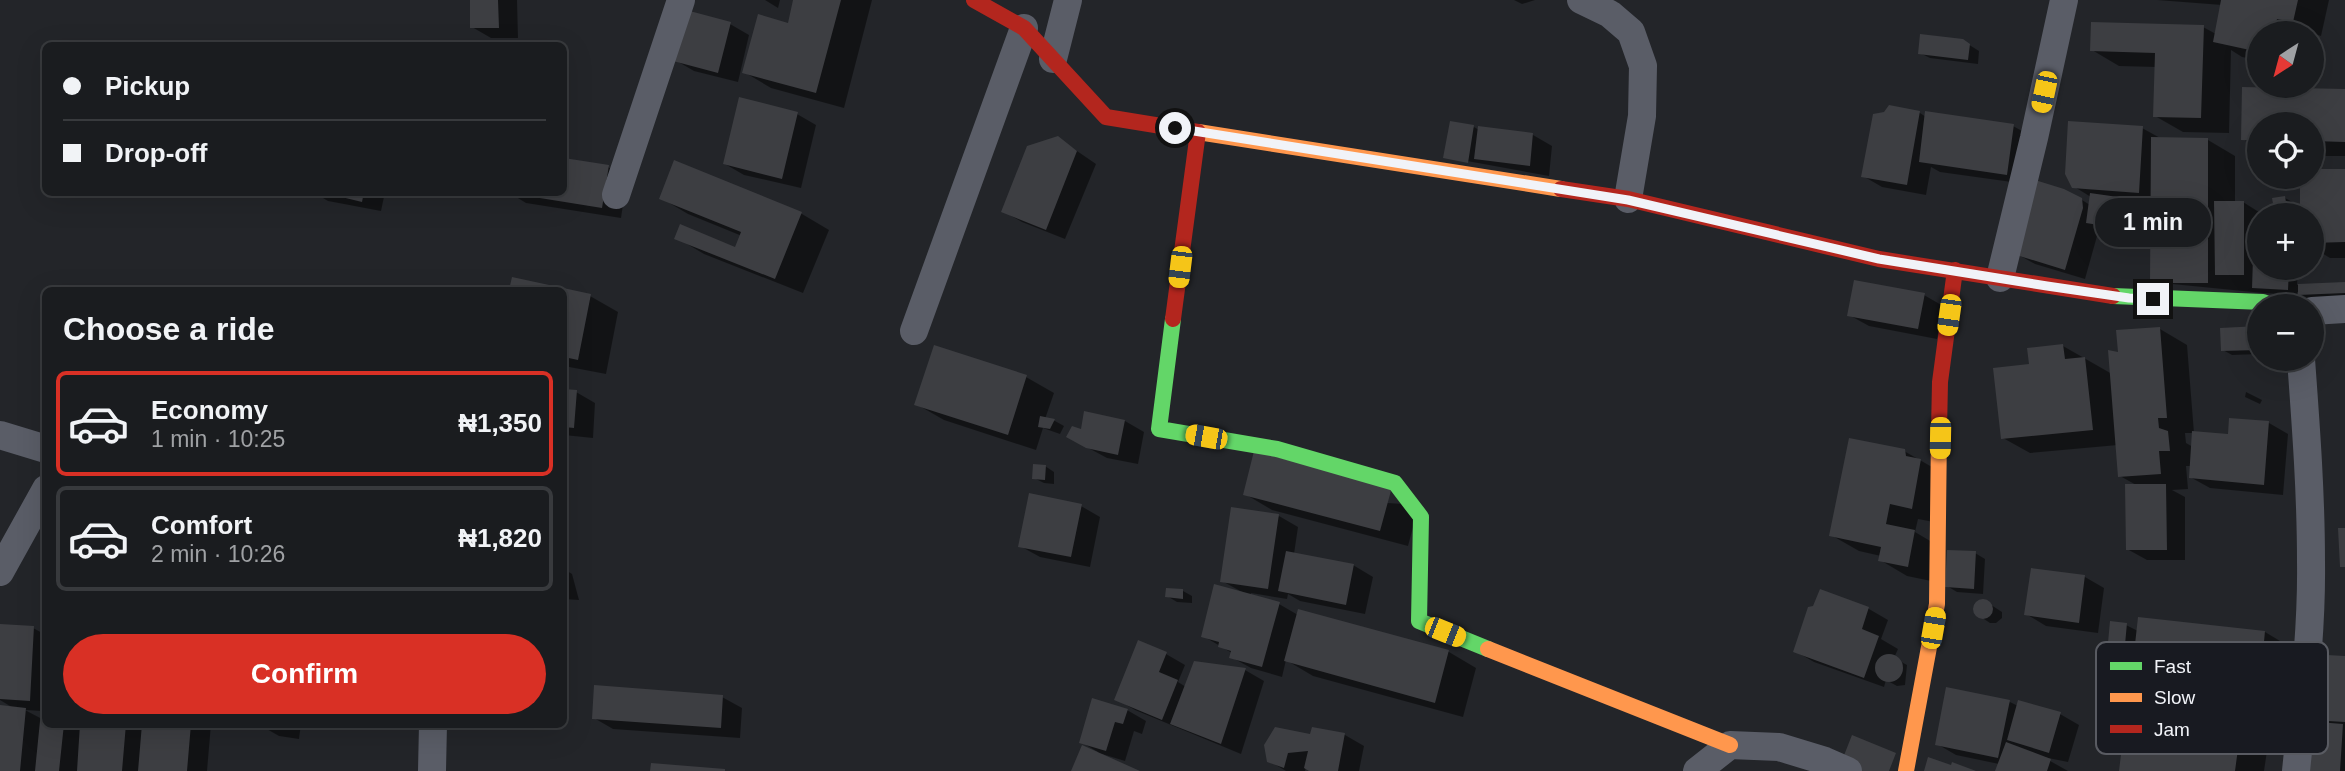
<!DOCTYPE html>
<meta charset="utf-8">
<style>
:root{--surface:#1a1c1f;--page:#232528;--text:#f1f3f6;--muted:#9fa1a4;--line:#383a3d;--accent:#d93025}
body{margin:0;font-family:Arial,sans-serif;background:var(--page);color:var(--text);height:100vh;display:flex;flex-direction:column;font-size:26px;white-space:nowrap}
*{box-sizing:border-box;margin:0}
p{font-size:23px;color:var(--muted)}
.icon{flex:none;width:38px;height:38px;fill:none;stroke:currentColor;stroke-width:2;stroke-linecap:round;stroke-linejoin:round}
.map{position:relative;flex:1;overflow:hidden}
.side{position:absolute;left:42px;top:287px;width:525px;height:441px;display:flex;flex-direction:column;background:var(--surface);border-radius:10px;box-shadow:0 7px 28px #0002,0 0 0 2px var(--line)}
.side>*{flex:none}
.hud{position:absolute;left:42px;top:42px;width:525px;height:154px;border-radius:10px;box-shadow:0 7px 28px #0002,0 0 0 2px var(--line);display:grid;align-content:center;height:154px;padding:0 21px;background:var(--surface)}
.needle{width:46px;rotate:216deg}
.controls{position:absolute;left:2247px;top:21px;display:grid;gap:14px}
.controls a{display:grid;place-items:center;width:77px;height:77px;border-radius:50%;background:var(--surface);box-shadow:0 7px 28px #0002,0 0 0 2px var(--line);font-size:35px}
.end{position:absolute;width:32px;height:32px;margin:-16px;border:9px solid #f1f3f8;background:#111;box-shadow:0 0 0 4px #111}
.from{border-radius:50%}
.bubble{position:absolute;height:49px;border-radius:24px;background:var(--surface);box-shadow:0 7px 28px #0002,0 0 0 2px var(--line);font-size:23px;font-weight:800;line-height:49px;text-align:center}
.car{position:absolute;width:21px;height:42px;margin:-21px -10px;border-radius:9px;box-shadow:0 0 5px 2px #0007;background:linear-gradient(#f5c518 24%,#345 0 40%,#f5c518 0 76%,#345 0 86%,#f5c518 0)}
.hud b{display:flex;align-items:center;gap:24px;height:66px;font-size:26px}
.hud b+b{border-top:2px solid var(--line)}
.hud i{width:18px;height:18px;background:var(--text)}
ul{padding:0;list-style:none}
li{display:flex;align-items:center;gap:21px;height:105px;margin:0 14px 10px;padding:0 7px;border:4px solid var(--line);border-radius:10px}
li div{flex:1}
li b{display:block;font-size:26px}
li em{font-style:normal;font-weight:800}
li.current{border-color:var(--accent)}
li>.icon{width:63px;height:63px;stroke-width:1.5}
h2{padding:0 21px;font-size:32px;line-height:84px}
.cta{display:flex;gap:14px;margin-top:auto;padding:14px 21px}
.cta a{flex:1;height:80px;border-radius:42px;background:var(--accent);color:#fff;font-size:28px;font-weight:800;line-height:80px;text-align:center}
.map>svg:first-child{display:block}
</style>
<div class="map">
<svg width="2345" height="771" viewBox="0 0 2345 771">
<rect width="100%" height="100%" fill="#232529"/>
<path fill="#0007" fill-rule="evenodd" d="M472 0H517L518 38H491L472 27Z
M765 0H780L778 8Z
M795 0H872L844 108 771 88 744 72 789 25Z
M1514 0H1535L1522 4Z
M2157 0H2329L2321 36 2312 33H2259V60L2242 57 2231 50 2229 133 2183 132 2155 116 2156 67 2119 66 2092 50 2203 27 2216 34 2222 5Z
M730 24 749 35 738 82 694 71 675 60Z
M1963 41 1979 51 1978 64 1930 58 1920 53Z
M2244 89 2345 91V156H2312V124H2259V149L2243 139Z
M1889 107 1920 113 1926 117 2013 126 2033 137 2026 184 1940 172 1931 167 1926 195 1882 187 1863 176Z
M797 114 816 125 801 188 744 175 725 164Z
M1474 127 1479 130 1480 128 1533 135 1552 146 1549 176 1445 157Z
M2142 128 2162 139 2208 140 2235 156V202H2243L2262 214 2259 215V268H2298L2297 285 2345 283V298L2309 299 2297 292V295L2263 293 2152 282V226L2138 238 2107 234 2099 229 2085 279 2035 264 2015 253 2082 200 2090 205 2091 197 2073 186ZM2132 201 2152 202V212Z
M1058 138 1096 164 1065 239 1022 222 1003 211Z
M564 159 608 167 627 178 621 218 526 203 508 192H564Z
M675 163 802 214 829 230 803 293 704 254 677 238 736 249 742 236 688 214 661 198Z
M2345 170V258H2330L2312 247V215H2302L2301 186H2291L2281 181V177H2312V171Z
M313 192H385L381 211 328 201Z
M2285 198 2294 203 2296 215H2277L2274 200Z
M513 280 590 296 618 312 606 374 564 366V290H511Z
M1924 295 1943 306 1937 339 1869 326 1849 315Z
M2259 328V354L2232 355 2223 350 2222 329Z
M2160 329 2187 345 2194 433 2229 435 2230 420 2269 423 2288 434 2283 495 2210 488 2190 477 2191 466H2186L2188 489 2172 490 2185 497V560H2147L2127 549 2138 486 2120 476 2118 445 2030 453 2003 438 2031 366 2063 346 2112 374 2120 354ZM2185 433H2194L2193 447 2186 443Z
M1026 377 1054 393 1045 419 1055 421 1064 426 1060 434 1043 428 1036 450 944 420 916 404Z
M564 391 576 392 595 403 593 438 564 435Z
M2246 392 2262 400 2260 404 2245 397Z
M1086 413 1125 421 1144 432 1138 464 1107 458 1068 437 1082 431Z
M1904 451 1932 467 1939 523 1918 519 1915 532 1942 548 1936 582 1907 576 1880 560 1881 556 1859 551 1831 535Z
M1045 466 1054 472V484L1044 483 1034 478Z
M1245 494 1419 505 1408 546 1272 510Z
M1081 506 1100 517 1090 567 1040 557 1020 546Z
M1279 516 1298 527 1294 554 1353 565 1373 577 1365 614 1300 601 1288 594 1287 599 1251 593 1250 596 1279 604 1298 615 1449 652 1476 668 1463 717 1313 676 1286 660 1282 677 1251 668 1231 657 1232 653 1203 636 1242 592 1222 581Z
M1975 553 1985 559 1983 594 1957 592 1947 586Z
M564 569 572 574 579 600 564 599Z
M2085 577 2104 588 2098 633 2046 626 2026 614Z
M1183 591 1192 596V603L1177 602 1167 596Z
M1821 591 1869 609 1888 620 1881 639 1898 649 1894 658 1907 665 1905 685 1897 686 1886 680 1884 687 1814 662 1795 651Z
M1985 601 2002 612V618L1996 623H1990L1975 613V607L1977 602Z
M2126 625 2138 631 2265 632 2292 648 2287 699 2210 691 2208 717 2233 721 2261 737 2260 747 2267 751 2264 771H2123L2126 729 2103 718ZM2139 703 2152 710 2139 709Z
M33 628 46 635V724H211L207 771H0V707L15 709 0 700V643ZM25 710 42 711V719Z
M1166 654 1185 665 1178 682 1186 687 1195 662 1245 670 1264 681 1241 754 1135 710 1116 699Z
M2345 658V771H2304L2322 724 2313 719Z
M722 697 742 708 740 738 613 729 594 718Z
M2010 702 2018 706 2060 714 2079 725 2068 762 2043 757 2068 771H1997L1999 764 1956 755 1937 744Z
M1127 710 1146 721 1142 734 1134 731 1125 761 1102 754 1101 756 1135 771H1073L1098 752 1081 742Z
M258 724H301L299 739 279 736Z
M399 724H419L418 727Z
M1345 735 1364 746 1359 771H1312L1306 767 1305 771H1286L1269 761 1311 736Z"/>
<path fill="#3d3e42" d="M470 0H498L499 28H470Z
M793 0H841L816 93 742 73 758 14 788 23Z
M2221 0H2298L2293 22 2277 19 2274 33H2259V52L2213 42Z
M686 10 731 22 718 73 673 61Z
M2091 22 2204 25 2201 118 2153 117 2155 53 2090 51Z
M1920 34 1963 39 1970 44 1968 60 1918 54Z
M472 40 503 41V46H472Z
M2242 87 2345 89V142L2312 141V124H2259V141L2241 140Z
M739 97 798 112 782 179 723 164Z
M1889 105 1920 111 1907 185 1861 177 1873 114 1884 112Z
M1925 111 2014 124 2007 175 1919 162Z
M1450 121 1474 125 1468 163 1443 158Z
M2068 121 2143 126 2139 193 2072 188 2065 174Z
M1478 126 1533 133 1530 166 1474 159Z
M1058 136 1077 151 1046 230 1001 212 1027 146Z
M2151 137 2208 138V283H2150Z
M564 158 609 165 602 208 515 194 564 192Z
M674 160 802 212 775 279 674 239 680 224 735 247 741 232 659 199Z
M2312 169H2345V242L2312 243V215H2300V177H2312Z
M2035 180 2064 189 2082 198 2083 208 2065 270 2013 254Z
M321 192H364L362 202Z
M2090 193 2132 199 2130 218 2118 228 2086 223Z
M2285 196 2288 215H2275L2272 198Z
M2214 201H2244V275H2215Z
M2253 258H2259V268H2289L2288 290 2252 288Z
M512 277 591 294 578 360 564 357V290H509Z
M1854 280 1925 293 1918 329 1847 316Z
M2345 282V293L2298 295V284Z
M2259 326V350L2221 351 2220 328Z
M2160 327 2167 418H2158L2159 428 2168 431 2170 451H2159L2161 474 2118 477 2108 350 2118 352 2116 330Z
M2063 344 2065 359 2085 357 2093 430 2001 439 1993 368 2029 364 2027 348Z
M934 345 1027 375 1008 435 914 405Z
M564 389 577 390 574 428 564 427Z
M1084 411 1125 420 1118 455 1086 448 1066 437 1072 426 1081 429Z
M1040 416 1055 419 1050 429 1038 427Z
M2229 418 2269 421 2264 485 2189 478 2192 431 2228 434Z
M1849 438 1905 449 1906 456 1921 459 1912 509 1890 504 1886 524 1915 530 1908 567 1878 561 1881 547 1829 536Z
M1254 451 1392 487 1380 531 1243 495Z
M1033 464 1046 465 1045 480 1032 479Z
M2125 484H2166L2167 550H2126Z
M1029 493 1082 504 1071 557 1018 547Z
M1231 507 1279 514 1268 589 1220 582Z
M2338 528H2345V567H2340Z
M1947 550 1976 551 1974 589 1945 587Z
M1286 551 1354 564 1346 605 1278 591Z
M2031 568 2085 575 2079 623 2024 615Z
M1214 584 1280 602 1262 667 1229 658 1231 651 1218 647 1219 642 1201 637Z
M1166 588 1183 589V599L1165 597Z
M1820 589 1869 607 1862 629 1879 636 1864 678 1793 652 1808 607 1813 606Z
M1973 609a10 10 0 1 1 20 0a10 10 0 1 1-20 0Z
M1298 609 1449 650 1435 703 1284 661Z
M2138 617 2265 631 2260 685 2183 676 2180 705 2129 699Z
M2110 621 2127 623 2118 720 2101 719Z
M0 624 34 626 30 701 0 699Z
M1138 640 1167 652 1159 672 1178 680 1162 720 1114 700Z
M2309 654 2345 656V722L2311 720Z
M1875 668a14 14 0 1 1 28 0a14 14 0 1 1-28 0Z
M1194 661 1246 668 1221 744 1170 724Z
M44 681H46V724H64L59 771H35Z
M594 685 723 695 721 728 592 719Z
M1946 687 2010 700 1998 758 1935 745Z
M1092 698 1128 709 1123 724 1115 722 1106 751 1079 743Z
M2018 700 2061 712 2049 753 2007 740Z
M0 705 26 708 20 771H0Z
M2127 705 2234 719 2232 733 2240 734 2235 771H2119Z
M2305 721 2343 724 2340 771H2302Z
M80 724H126L122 771H77Z
M142 724H191L187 771H138Z
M1275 727 1310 734 1312 727 1345 733 1338 771H1309L1304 768 1308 751 1288 753 1284 768 1267 762 1264 745Z
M1852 735 1896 753 1889 771H1860L1841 763Z
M2006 742 2051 759 2047 771H1995Z
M1082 745 1140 771H1071Z
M1928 757 1951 765 1952 762 1976 771H1924Z
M651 763 725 769V771H650Z"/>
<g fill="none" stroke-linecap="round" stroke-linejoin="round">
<path stroke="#5a5d67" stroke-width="28" d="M1581 0 1610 14 1631 32 1643 66 1642 116 1628 199
M1053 59 1068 0
M616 195 681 0
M2000 278 2034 138 2064 0
M2312 311 2345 309
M914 331 1024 28
M0 435 46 449
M0 572 46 489
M432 771 433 724
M1697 771 1730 745 1779 747 1825 761 1848 771
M2296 771C2303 702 2312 632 2311 562 2311 494 2306 427 2301 359"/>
<path stroke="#63d668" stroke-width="16" d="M2113 296 2263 302 2274 306
M1173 319 1159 429 1277 449 1395 483 1421 517 1419 621 1488 649"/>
<path stroke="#ff974d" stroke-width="16" d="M1198 132 1561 189
M1488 649 1730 745
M1906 771 1937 604 1939 431"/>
<path stroke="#b3261e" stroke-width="16" d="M974 0 1024 28 1106 117 1198 132 1173 319
M1561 189 1628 199 1879 259 2113 296
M1939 431 1940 382 1955 270"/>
</g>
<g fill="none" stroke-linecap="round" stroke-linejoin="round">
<path stroke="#f1f3f8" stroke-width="9" d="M1175 128 1628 200 1879 259 2047 286 2129 298 2153 299"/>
</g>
<rect x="2096" y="642" width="232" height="112" rx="10" fill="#181a21" stroke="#595b62" stroke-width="2"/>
<rect x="2110" y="662" width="32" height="8" fill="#63d668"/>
<rect x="2110" y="693" width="32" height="9" fill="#ff974d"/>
<rect x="2110" y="725" width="32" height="8" fill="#b3261e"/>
<g font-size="19" fill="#f1f3f8">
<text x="2154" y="673">Fast</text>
<text x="2154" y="704">Slow</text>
<text x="2154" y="736">Jam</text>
</g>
</svg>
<div class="controls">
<a><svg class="needle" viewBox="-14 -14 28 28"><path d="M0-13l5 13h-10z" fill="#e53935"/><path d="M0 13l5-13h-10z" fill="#9fa1a4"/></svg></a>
<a><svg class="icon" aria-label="locate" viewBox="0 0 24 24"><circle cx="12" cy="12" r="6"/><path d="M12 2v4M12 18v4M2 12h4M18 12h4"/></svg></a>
<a>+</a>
<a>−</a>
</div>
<i class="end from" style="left:1175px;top:128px"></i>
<i class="end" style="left:2153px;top:299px"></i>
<div class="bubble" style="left:2095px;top:198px;width:116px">1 min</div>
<i class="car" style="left:2044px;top:92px;rotate:192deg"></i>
<i class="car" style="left:1180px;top:267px;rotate:187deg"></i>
<i class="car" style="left:1949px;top:315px;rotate:188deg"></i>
<i class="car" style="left:1206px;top:437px;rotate:280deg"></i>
<i class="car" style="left:1940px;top:438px;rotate:181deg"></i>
<i class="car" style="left:1933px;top:628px;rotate:10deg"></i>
<i class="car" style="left:1445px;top:632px;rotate:112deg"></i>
<div class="hud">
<b><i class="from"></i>Pickup</b>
<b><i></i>Drop-off</b>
</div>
<section class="side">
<h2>Choose a ride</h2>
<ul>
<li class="current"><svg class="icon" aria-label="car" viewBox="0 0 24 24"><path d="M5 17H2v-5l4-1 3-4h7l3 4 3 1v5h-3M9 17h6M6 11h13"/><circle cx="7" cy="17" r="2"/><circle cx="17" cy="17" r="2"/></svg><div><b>Economy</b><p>1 min · 10:25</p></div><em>₦1,350</em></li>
<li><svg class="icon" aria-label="car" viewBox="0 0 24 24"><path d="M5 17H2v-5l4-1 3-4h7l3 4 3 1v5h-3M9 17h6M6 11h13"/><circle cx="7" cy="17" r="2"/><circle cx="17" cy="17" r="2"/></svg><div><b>Comfort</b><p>2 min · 10:26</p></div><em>₦1,820</em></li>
</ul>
<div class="cta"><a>Confirm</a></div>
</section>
</div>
